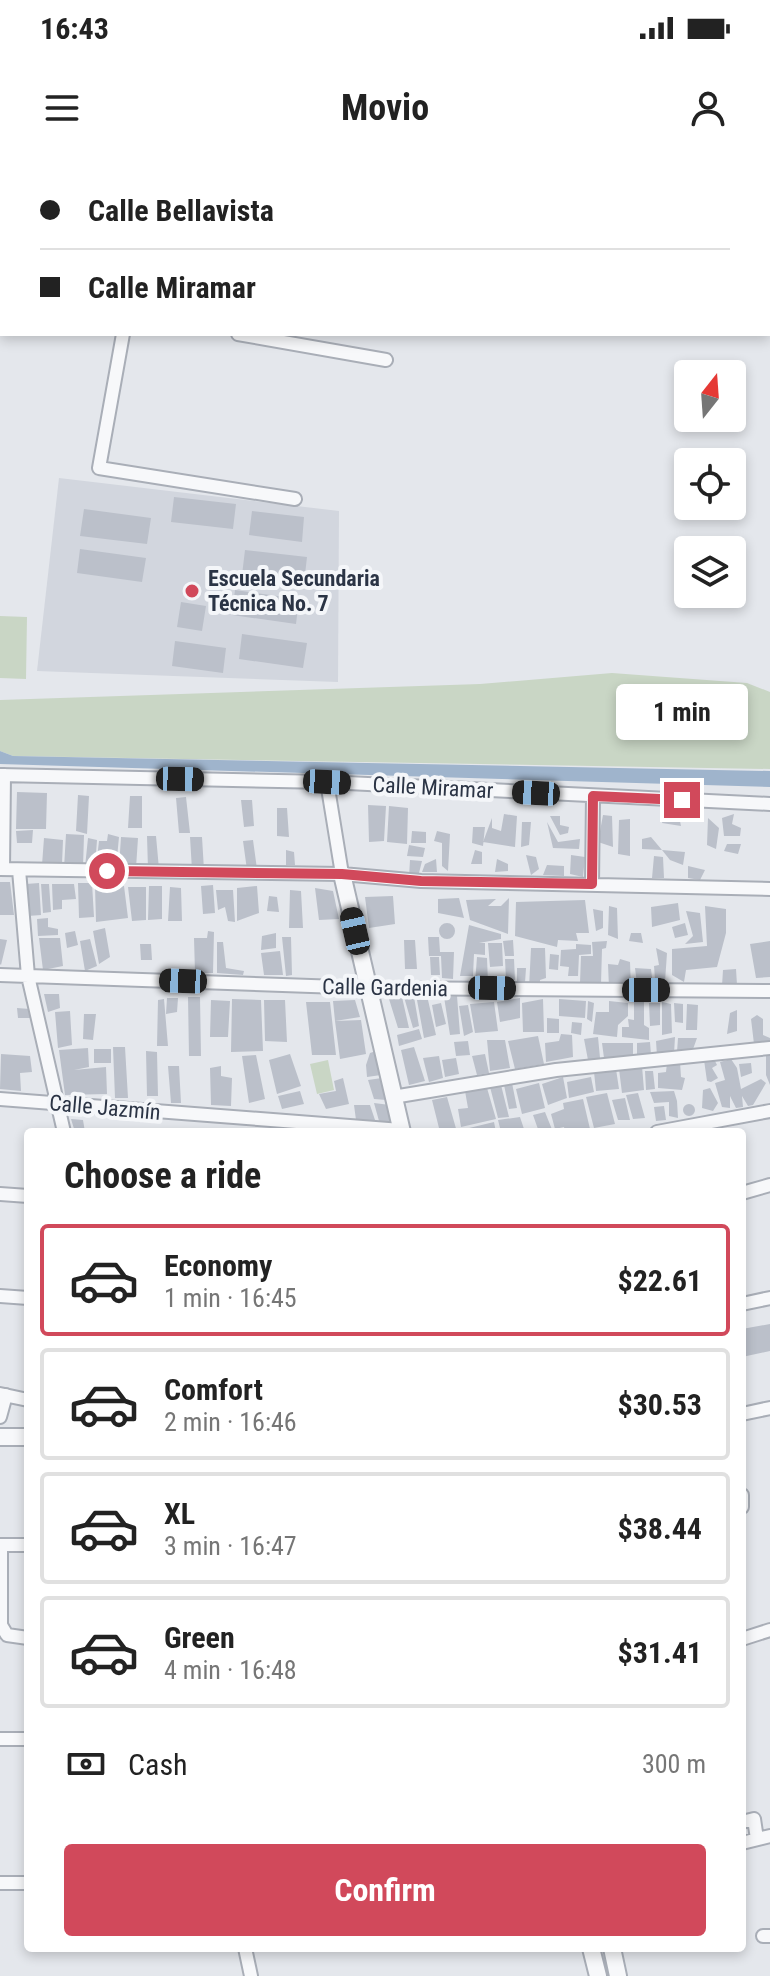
<!DOCTYPE html>
<meta charset="utf-8">
<style>
:root{--surface:#fff;--page:#f6f6f6;--text:#222;--muted:#767676;--line:#e0e0e0;--accent:#d1495b}
body{margin:0;font-family:"Roboto Condensed",sans-serif;background:var(--page);color:var(--text);height:100vh;display:flex;flex-direction:column;font-size:30px;white-space:nowrap}
*{box-sizing:border-box;margin:0}
p{font-size:26px;color:var(--muted)}
.icon{flex:none;width:44px;height:44px;fill:none;stroke:currentColor;stroke-width:2;stroke-linecap:round;stroke-linejoin:round}
.map{position:relative;flex:1;overflow:hidden}
.side{position:absolute;left:24px;top:968px;width:722px;height:824px;display:flex;flex-direction:column;background:var(--surface);border-radius:8px;box-shadow:0 4px 12px #0003}
.side>*{flex:none}
.guide{position:absolute;left:0px;top:0px;width:770px;height:176px;box-shadow:0 4px 12px #0003;display:grid;align-content:center;height:176px;padding:0 40px;background:var(--surface)}
.needle{width:52px;rotate:17deg}
.controls{position:absolute;left:674px;top:200px;display:grid;gap:16px}
.controls a{display:grid;place-items:center;width:72px;height:72px;border-radius:8px;background:var(--surface);box-shadow:0 4px 12px #0003;font-size:40px}
.end{position:absolute;width:36px;height:36px;margin:-18px;border:10px solid #d1495b;background:#fff;box-shadow:0 0 0 4px #fff}
.from{border-radius:50%}
.bubble{position:absolute;height:56px;border-radius:8px;background:var(--surface);box-shadow:0 4px 12px #0003;font-size:26px;font-weight:700;line-height:56px;text-align:center}
.car{position:absolute;width:24px;height:48px;margin:-24px -12px;border-radius:10px;box-shadow:0 0 6px 2px #0007;background:linear-gradient(#222 24%,#8ab4d8 0 40%,#222 0 76%,#8ab4d8 0 86%,#222 0)}
.guide b{display:flex;align-items:center;gap:28px;height:76px;font-size:30px}
.guide b+b{border-top:2px solid var(--line)}
.guide i{width:20px;height:20px;background:var(--text)}
ul{padding:0;list-style:none}
li{display:flex;align-items:center;gap:24px;height:112px;margin:0 16px 12px;padding:0 24px;border:4px solid var(--line);border-radius:8px}
li div{flex:1}
li b{display:block;font-size:30px}
li em{font-style:normal;font-weight:700}
li.selected{border-color:var(--accent)}
li>.icon{width:72px;height:72px;stroke-width:1.5}
h2{padding:0 40px;font-size:36px;line-height:96px}
.pay{display:flex;align-items:center;gap:20px;height:88px;padding:0 40px;font-size:30px}
.pay p{margin-inline-start:auto}
.primary-button{display:flex;gap:16px;margin-top:auto;padding:16px 40px}
.primary-button a{flex:1;height:92px;border-radius:8px;background:var(--accent);color:#fff;font-size:32px;font-weight:700;line-height:92px;text-align:center}
.status{display:flex;justify-content:space-between;align-items:center;height:56px;padding:0 40px;background:var(--surface);direction:ltr}
.status svg{height:22px;fill:currentColor}
header{display:flex;justify-content:space-between;align-items:center;height:104px;padding:0 40px;background:var(--surface);font-size:36px;font-weight:700}
.map>svg:first-child{display:block}
</style>
<div class="status"><b>16:43</b><svg viewBox="0 0 49 12"><path d="M0 12V9h3v3zM5 12V6h3v6zM10 12V3h3v9zM15 12V0h3v12zM26 1h20v11H26zM47 4h2v5h-2z"/></svg></div>
<header><svg class="icon" aria-label="menu" viewBox="0 0 24 24"><path d="M4 6h16M4 12h16M4 18h16"/></svg>Movio<svg class="icon" aria-label="person" viewBox="0 0 24 24"><circle cx="12" cy="8" r="4"/><path d="M4 21q1-7 8-7t8 7"/></svg></header>
<div class="map">
<svg width="770" height="1816" viewBox="0 0 770 1816">
<rect width="100%" height="100%" fill="#e4e7ec"/>
<path fill="#d2d6de" d="M59 318 339 351 338 522 37 511Z"/>
<path fill="#c9d6c5" d="M0 456 27 457 26 519 0 518Z
M612 513 747 523 770 532V609L13 596 0 591V540L480 524Z
M328 900 334 930 317 934 310 904Z"/>
<path fill="#9fb4cc" d="M0 591 13 596 770 611V627L0 604Z"/>
<path fill="#bbc0ca" d="M174 337 236 344 233 369 171 362Z
M84 349 151 358 147 384 80 376Z
M252 351 304 357 302 382 249 375Z
M80 389 146 398 142 422 77 413Z
M245 390 307 397 304 423 242 415Z
M235 430 299 439 296 464 232 455Z
M181 442 206 446 202 471 177 467Z
M242 474 307 483 303 508 239 499Z
M175 481 226 488 223 513 172 506Z
M17 632 47 633 46 669H16Z
M78 635 89 636 87 674 76 671Z
M130 636H142V668H128Z
M186 637 190 673H179L176 638Z
M241 640H252L254 666 244 667Z
M368 645 386 646 384 681 369 682Z
M389 646 408 648 407 684 387 682Z
M277 648H287L289 677 277 676Z
M504 654 517 656 515 687 483 682 492 658V668L501 671Z
M734 654 732 664 741 668 740 676H724L722 658Z
M603 655 612 656 613 687 598 682Z
M550 656H560V665L569 667 568 673 560 675Z
M664 656H679L681 666 662 663Z
M708 658 719 668 716 689 707 685Z
M630 659V696L618 694 619 660Z
M522 662H531L529 685 521 687Z
M547 662 558 682 580 679 579 689 553 688Z
M473 667H485L483 686 472 683Z
M33 670 32 683H17L16 671Z
M412 671 426 672V683H411Z
M437 671 450 674 448 711 442 706V683L434 681Z
M66 674 84 675 83 707 64 708Z
M108 674 119 677 116 708 96 707 99 681H107Z
M147 676H156L159 709H148Z
M121 677 138 678 136 708 119 707Z
M190 677H202L204 710H192Z
M651 677 662 690 642 689V679Z
M44 678 63 680 62 704 42 705Z
M88 678 97 680 95 707H85Z
M253 680 257 709 247 710 243 681Z
M727 684H741L738 694 724 691Z
M409 685 425 688 423 697 407 696Z
M286 690 294 692 295 705H286Z
M475 690 482 692V704H471Z
M662 690 685 692 683 705 670 700Z
M526 695 536 697 539 709 531 715Z
M571 695 585 697 583 717 570 714Z
M654 696 663 697 664 718H652Z
M436 699 437 712H422L425 704Z
M497 699 508 704V711L495 712Z
M410 700 422 701 418 717H409Z
M547 705 564 706V716L543 715Z
M688 706 705 710 700 720 688 718Z
M0 722H10L14 755H0Z
M39 723 41 755 28 756 26 724Z
M78 723H92L94 757 79 758Z
M41 724H49L51 752 43 753Z
M52 724H74L76 739 62 740V749L53 750Z
M213 725 215 753 203 754 201 726Z
M95 726H124L128 758 96 762Z
M149 726H162V759L148 760Z
M257 726 259 753 237 761V728Z
M128 727H146V760L132 761Z
M170 727 181 728 182 761H168Z
M315 728 333 731 339 759 319 760Z
M216 730H233L235 762 228 761 225 747 218 750Z
M290 730 301 731 303 768H289Z
M269 736 277 737 279 752 267 751Z
M393 736 395 764 369 768 365 737Z
M459 738 464 758 438 753V739Z
M509 738 508 774 470 760 466 740 496 739 488 746H501Z
M585 740 589 773H576L578 781 558 780 557 787 515 776 516 742Z
M678 743 680 760 652 767 651 747Z
M609 746 617 748 618 779 608 775Z
M705 746 726 749V773L717 807 686 810 684 822 672 815V789L707 786Z
M593 749 603 751V768L596 771Z
M686 751 700 753 703 782 685 784 693 776Z
M48 758V767L58 769V775L38 776 37 759Z
M685 763 688 775 675 778 672 767Z
M439 771a8 8 0 1 1 16 0a8 8 0 1 1-16 0Z
M469 765 501 774V779L479 783H485V795L474 794 473 816H460Z
M105 768 110 797 99 804 93 771Z
M75 771 78 785 67 788 65 773Z
M208 771 214 772 213 813H195L194 778H207Z
M276 773V788L261 790 262 776Z
M631 773H641L643 783 629 781Z
M282 777H291L292 815 286 816Z
M428 777H439L440 792H454L453 819 442 818 441 796H429Z
M39 778H60L63 806 43 810Z
M0 779 7 780 1 805 0 804Z
M90 779 97 806 85 811 80 781Z
M404 780H415L417 809H405Z
M513 780 514 796H505L503 781Z
M607 781 606 788 602 789 601 824 580 823 581 796H593L592 782Z
M770 781V817L756 818 750 784Z
M217 782H223L226 808 244 811 243 815 217 813Z
M488 783H502L503 806 490 807Z
M140 784H151L152 800H141Z
M576 784 591 785V794L579 795 578 816H568L569 807 560 806 561 790 576 789Z
M531 788H545L546 818 540 820V827L529 828Z
M656 788 667 793 665 822 655 819 654 806 659 805Z
M280 791 283 815H264L261 793Z
M550 794 559 795 558 810 549 809Z
M430 797H439L440 815H431Z
M477 797 487 798 488 823H475Z
M505 799H514L515 820H506Z
M620 799 630 802 631 828H609L608 804 618 805Z
M517 808H526L525 823H517Z
M635 808 651 809 653 826 637 824Z
M736 809 737 825 722 826 723 810Z
M44 834H59L60 848 48 852Z
M457 836 460 874 450 875 444 837Z
M188 837H200L201 896H189Z
M402 837 409 868H398L389 839Z
M404 837H414L419 866 413 868Z
M167 838H178L177 852 166 854Z
M520 838V858L500 862 497 842Z
M164 839 168 886H157L158 840Z
M232 839 261 840 263 891 231 892Z
M543 839 544 872H523L522 843Z
M559 839 586 841 585 858 559 856Z
M211 840 230 841 228 877H210Z
M264 840H285L287 882 265 881Z
M355 840 360 857 335 861 333 841Z
M417 840H428L436 875 424 878Z
M588 841 594 843 592 862 587 859Z
M609 841 628 843V856L618 865 617 877 593 874 596 852H609Z
M634 841 644 842V865L649 868V880L622 877V867H629L628 859 634 860Z
M306 842H330L336 895H312Z
M494 842 498 871 475 873 470 844Z
M662 842 671 844 672 873 662 875Z
M441 843 446 864 436 867 432 845Z
M649 843H660V865L650 866Z
M674 843 683 844V863L675 862Z
M687 844 698 845 697 870H686Z
M468 845 473 872 464 876 459 846Z
M17 848 30 849 32 858H18Z
M737 850V871L727 874 730 853Z
M70 851 72 885 58 888 55 852Z
M84 854H96L93 880 83 879Z
M757 855 763 859V875L770 878V883L754 884 751 859Z
M547 858 559 859V873H547Z
M361 860 366 894 340 899 335 861Z
M572 862 582 863 581 875 571 873Z
M419 869 422 879 399 886 397 875Z
M561 874 572 875 573 897 546 902 545 883 559 881Z
M538 876 544 904 515 909 508 881Z
M598 877 600 898 588 900 584 879Z
M675 877 674 894 657 896 656 881Z
M678 878H697L692 892H677Z
M487 880H505L510 908 490 911Z
M468 881 470 895 456 896 454 882Z
M650 882 651 895 637 897V883Z
M602 883H633V895L604 898Z
M113 887H125L128 938H115Z
M414 887 425 921 409 925 401 890Z
M88 888 89 907 74 910 106 907 107 934 65 935 59 890Z
M94 889H111V903H94Z
M146 891 157 892 158 936H147Z
M376 891 381 915 367 917 366 905 370 893Z
M1 894 30 896 32 912 20 913 21 931 0 929Z
M290 894 301 926 277 934 269 900Z
M485 894 489 913 477 915 472 896Z
M766 894H770V925L766 915Z
M256 895 265 939 249 943 242 896Z
M439 896 443 918 429 922 423 898Z
M456 898 459 914 445 917 442 900Z
M714 899 717 905 712 908 718 918 711 922 707 921 704 900Z
M731 899 737 908 741 929 761 919 766 923 753 945 748 946 742 936 743 947 736 948 730 936V948L722 947 715 923 725 920 720 902Z
M680 902 681 917 685 918 682 930 658 928V913L666 912 667 903Z
M751 903 752 913 741 917 739 904Z
M168 906H179L181 943H171Z
M221 906V916L232 918 231 946 211 945 210 908Z
M642 906 644 930 622 933 619 909Z
M616 909 619 929 596 931 594 912Z
M645 911H653L655 929 646 930Z
M563 917 567 938 548 945 542 924Z
M591 917 594 932 569 938 567 922Z
M343 918 349 944 326 949 319 934 336 931 334 921Z
M382 918 387 940 374 939 368 920Z
M512 923 517 948 509 949 504 925Z
M539 923 545 948 522 954 516 929Z
M501 925 509 957 498 958 490 927Z
M487 928 496 959 461 967 458 949 468 948 465 931Z
M710 928 718 943 713 951 702 948 703 930Z
M300 931 304 944 282 949 278 936Z
M674 931 677 941 678 958 669 956V942L654 943 650 932Z
M607 933 615 964 594 968 586 937Z
M638 933 645 958 633 959 626 935Z
M447 937 457 972H440L432 940Z
M625 938 630 960H618L612 940Z
M583 939 590 969 565 972 564 967 555 969 551 954 564 949 563 943Z
M374 943 390 945 395 963 379 961Z
M683 950a6 6 0 1 1 12 0a6 6 0 1 1-12 0Z
M354 945H370L375 960H356Z
M664 946 666 960 656 961 654 947Z
M545 952 553 972H539L533 955Z
M520 957 525 972H501L498 960Z
M71 959 83 960 85 972H75Z
M494 962 496 972H466L465 969Z
M770 1164V1191L742 1197V1169Z"/>
<g fill="none" stroke-linecap="round" stroke-linejoin="round">
<defs>
<path id="minor" d="M114 0 128 2
M151 2 152 0
M768 91 770 92
M0 136 2 137
M123 174 99 308 295 339
M238 174 386 200
M0 615 327 622 770 644
M327 622 342 714
M0 709 342 714 421 721 770 729
M3 709 4 615
M19 710 28 816 64 972
M592 724 593 636
M0 815 368 828 770 831
M393 937 556 910 770 888
M0 939 401 970
M657 972 770 951
M742 1033 770 1025
M0 1034 28 1036
M0 1136 28 1138
M742 1144 770 1138
M0 1234 28 1240
M742 1254 770 1248
M0 1257 6 1235
M742 1335V1347
M0 1385H28
M1 1385V1465L7 1475 28 1478
M742 1479 770 1470
M0 1579H28
M742 1662 754 1659 757 1679
M742 1683 770 1676
M0 1723H28
M763 1776H770
M245 1788 251 1816"/>
<path id="tertiary" d="M342 714 402 972
M0 1277H28
M591 1788 598 1816
M612 1788 618 1816"/>
</defs>
<use href="#minor" stroke="#a9aeb7" stroke-width="16"/>
<use href="#tertiary" stroke="#a9aeb7" stroke-width="20"/>
<use href="#minor" stroke="#f7f8fa" stroke-width="12"/>
<use href="#tertiary" stroke="#f7f8fa" stroke-width="16"/>
</g>
<g fill="none" stroke-linecap="round" stroke-linejoin="round">
<path stroke="#d1495b" stroke-width="10" d="M107 711 342 714 421 721 592 724 593 636 682 640"/>
</g>
<circle fill="#d1495b" stroke="#f4f6f9" stroke-width="3" cx="192" cy="431" r="8"/>
<g text-anchor="middle" stroke-width="8" stroke-linejoin="round" paint-order="stroke">
<g font-size="22" font-weight="bold" fill="#2b3445" stroke="#f4f6f9" text-anchor="start">
<text x="208" y="426">Escuela Secundaria<tspan x="208" dy="25">Técnica No. 7</tspan></text>
</g>
<g font-size="22" fill="#2b3445" stroke="#f4f6f9">
<text transform="translate(433 627) rotate(3)" y="8">Calle Miramar</text>
<text transform="translate(385 827) rotate(1)" y="8">Calle Gardenia</text>
<text transform="translate(105 947) rotate(5)" y="8">Calle Jazmín</text>
</g>
</g>
</svg>
<div class="controls">
<a><svg class="needle" viewBox="-14 -14 28 28"><path d="M0-13l5 13h-10z" fill="#e53935"/><path d="M0 13l5-13h-10z" fill="#767676"/></svg></a>
<a><svg class="icon" aria-label="locate" viewBox="0 0 24 24"><circle cx="12" cy="12" r="6"/><path d="M12 2v4M12 18v4M2 12h4M18 12h4"/></svg></a>
<a><svg class="icon" aria-label="layers" viewBox="0 0 24 24"><path d="M12 4l9 5-9 5-9-5zM3 14l9 5 9-5"/></svg></a>
</div>
<i class="end from" style="left:107px;top:711px"></i>
<i class="end" style="left:682px;top:640px"></i>
<div class="bubble" style="left:616px;top:524px;width:132px">1 min</div>
<i class="car" style="left:180px;top:619px;rotate:91deg"></i>
<i class="car" style="left:327px;top:622px;rotate:93deg"></i>
<i class="car" style="left:536px;top:633px;rotate:273deg"></i>
<i class="car" style="left:355px;top:771px;rotate:347deg"></i>
<i class="car" style="left:183px;top:821px;rotate:272deg"></i>
<i class="car" style="left:492px;top:828px;rotate:91deg"></i>
<i class="car" style="left:646px;top:830px;rotate:90deg"></i>
<div class="guide">
<b><i class="from"></i>Calle Bellavista</b>
<b><i></i>Calle Miramar</b>
</div>
<section class="side">
<h2>Choose a ride</h2>
<ul>
<li class="selected"><svg class="icon" aria-label="car" viewBox="0 0 24 24"><path d="M5 17H2v-5l4-1 3-4h7l3 4 3 1v5h-3M9 17h6M6 11h13"/><circle cx="7" cy="17" r="2"/><circle cx="17" cy="17" r="2"/></svg><div><b>Economy</b><p>1 min · 16:45</p></div><em>$22.61</em></li>
<li><svg class="icon" aria-label="car" viewBox="0 0 24 24"><path d="M5 17H2v-5l4-1 3-4h7l3 4 3 1v5h-3M9 17h6M6 11h13"/><circle cx="7" cy="17" r="2"/><circle cx="17" cy="17" r="2"/></svg><div><b>Comfort</b><p>2 min · 16:46</p></div><em>$30.53</em></li>
<li><svg class="icon" aria-label="car" viewBox="0 0 24 24"><path d="M5 17H2v-5l4-1 3-4h7l3 4 3 1v5h-3M9 17h6M6 11h13"/><circle cx="7" cy="17" r="2"/><circle cx="17" cy="17" r="2"/></svg><div><b>XL</b><p>3 min · 16:47</p></div><em>$38.44</em></li>
<li><svg class="icon" aria-label="car" viewBox="0 0 24 24"><path d="M5 17H2v-5l4-1 3-4h7l3 4 3 1v5h-3M9 17h6M6 11h13"/><circle cx="7" cy="17" r="2"/><circle cx="17" cy="17" r="2"/></svg><div><b>Green</b><p>4 min · 16:48</p></div><em>$31.41</em></li>
</ul>
<div class="pay"><svg class="icon" aria-label="cash" viewBox="0 0 24 24"><path d="M3 7h18v10H3z"/><circle cx="12" cy="12" r="2"/></svg>Cash<p>300 m</p></div>
<div class="primary-button"><a>Confirm</a></div>
</section>
</div>
